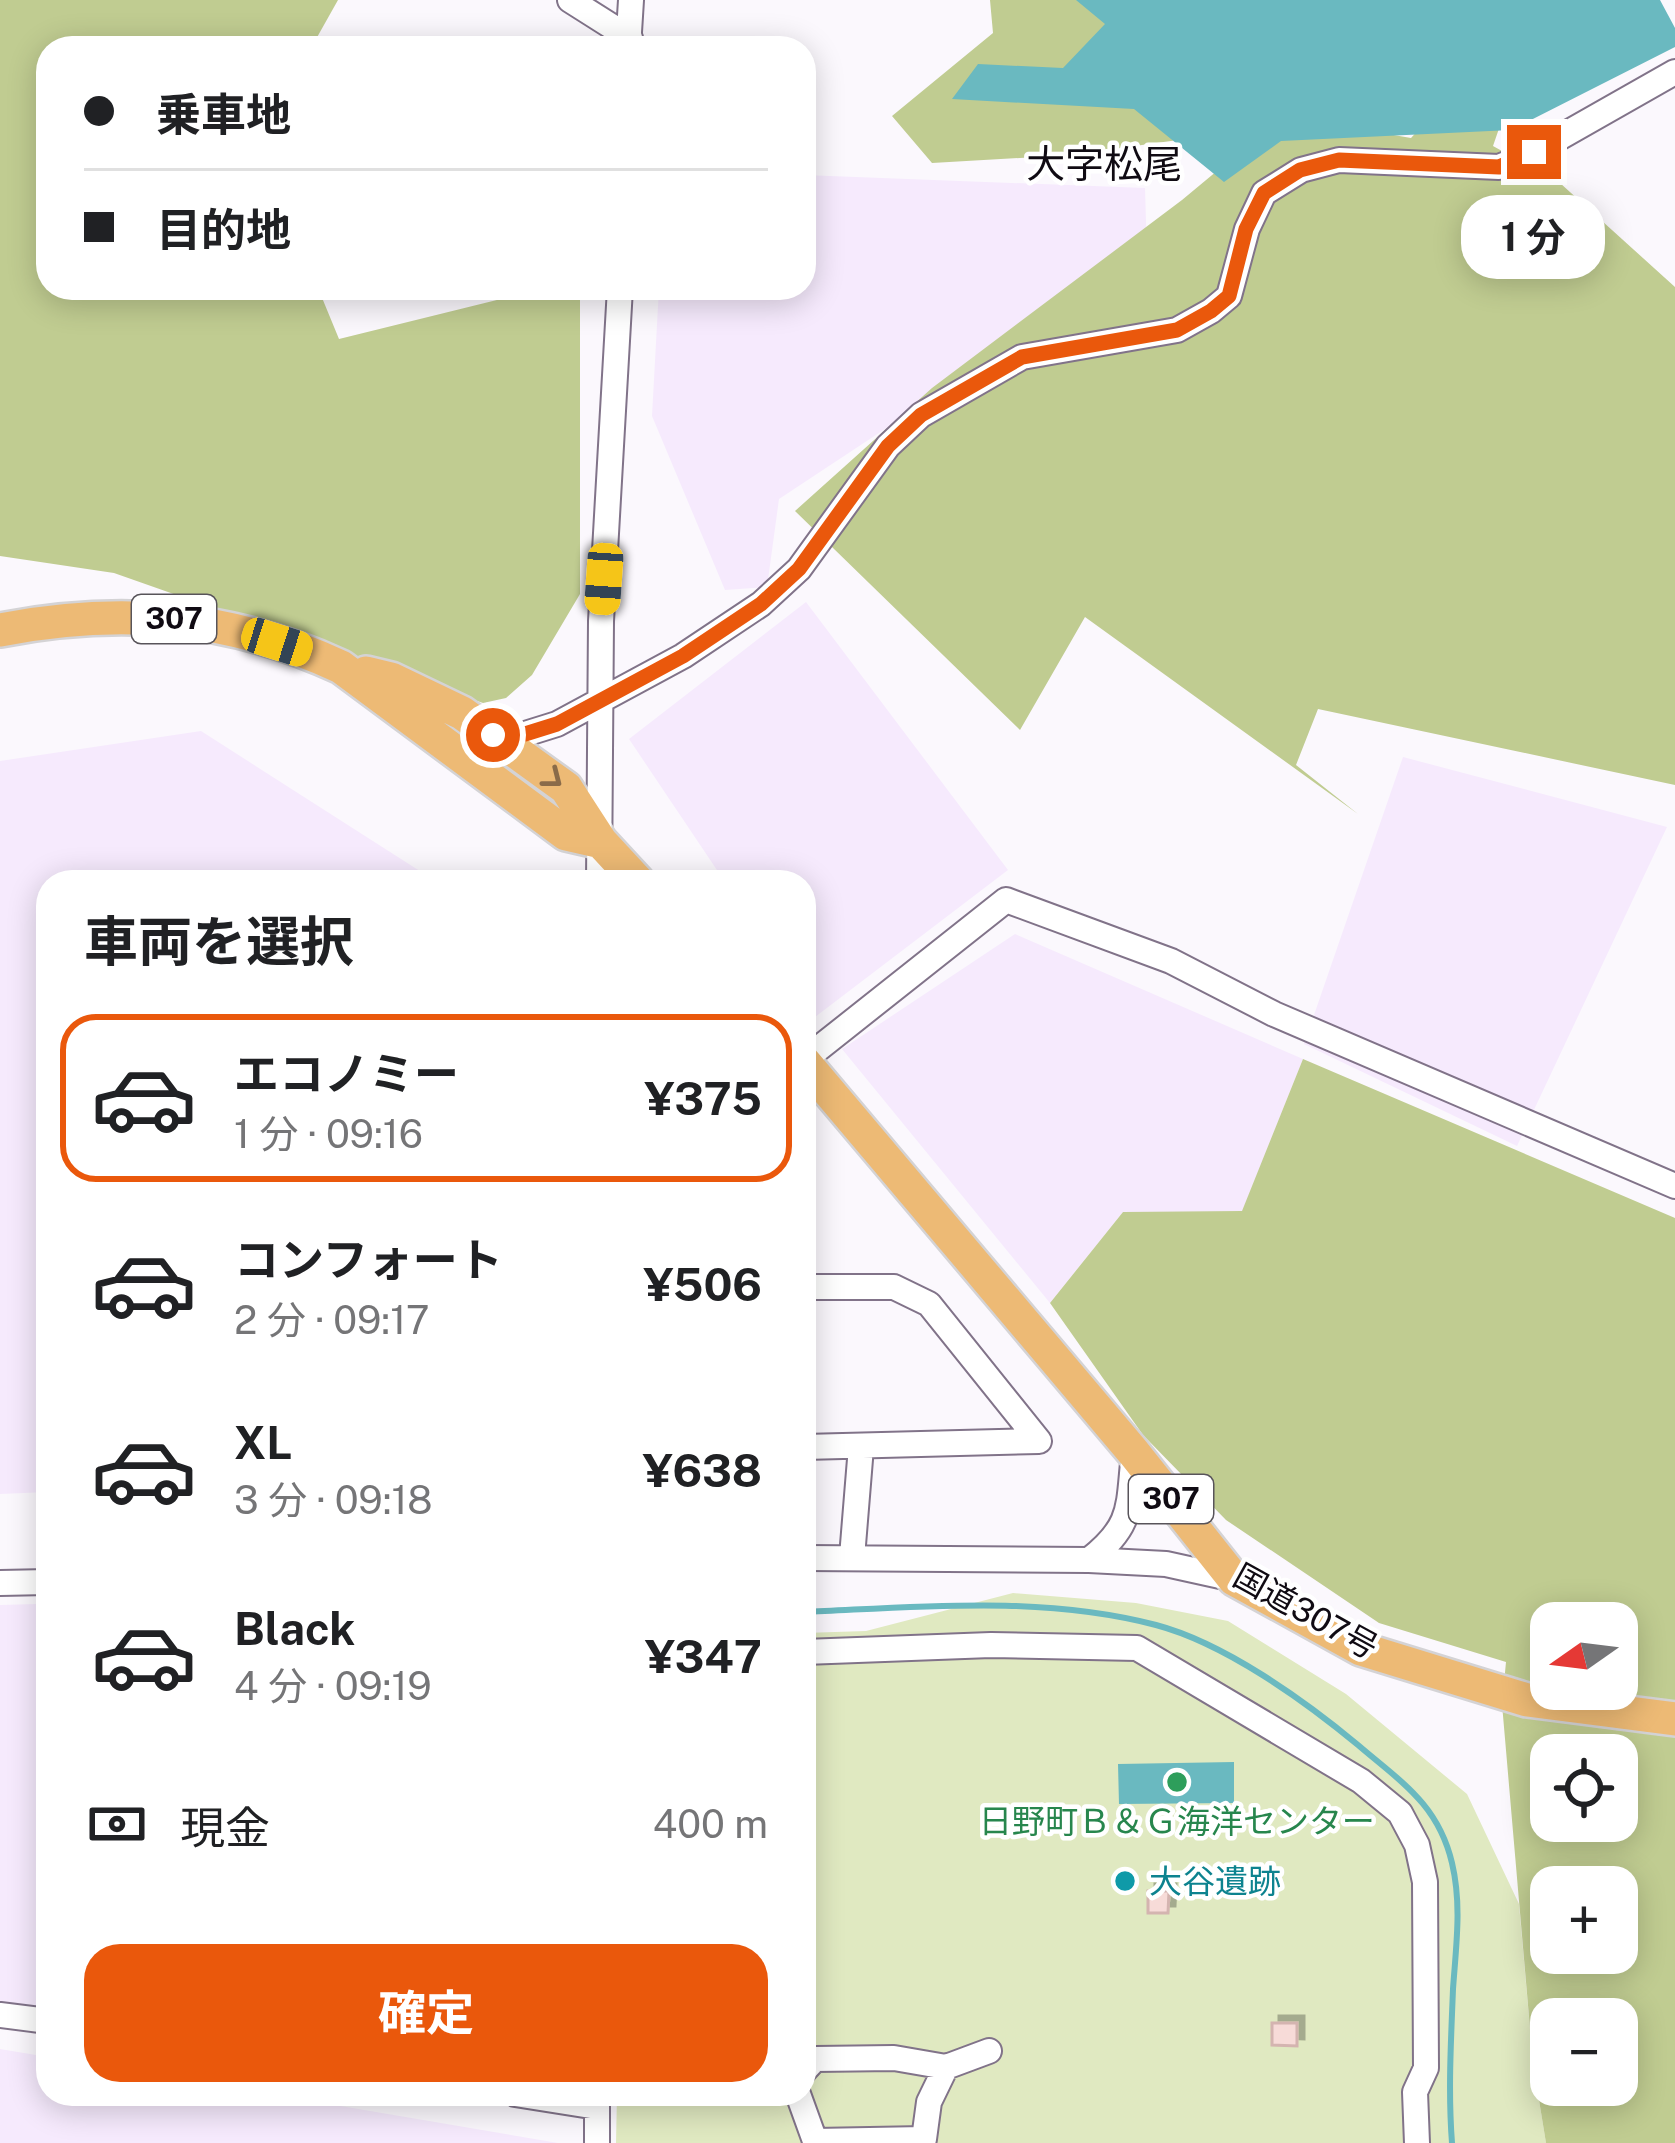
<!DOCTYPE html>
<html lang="ja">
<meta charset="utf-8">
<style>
:root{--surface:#fff;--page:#f2f2f2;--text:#202124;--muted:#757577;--line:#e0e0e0;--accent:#ea580c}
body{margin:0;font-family:"Public Sans","Noto Sans JP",sans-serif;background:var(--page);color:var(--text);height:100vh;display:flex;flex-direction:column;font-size:45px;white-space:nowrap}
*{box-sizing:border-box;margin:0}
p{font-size:39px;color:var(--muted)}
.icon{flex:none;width:66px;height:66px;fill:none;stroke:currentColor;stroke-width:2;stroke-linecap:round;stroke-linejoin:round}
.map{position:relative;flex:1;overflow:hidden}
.panel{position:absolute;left:36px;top:870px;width:780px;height:1236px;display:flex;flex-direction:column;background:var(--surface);border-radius:36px;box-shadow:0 6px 30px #0003}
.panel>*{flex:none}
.hud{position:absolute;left:36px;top:36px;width:780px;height:264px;border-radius:36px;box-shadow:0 6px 30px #0003;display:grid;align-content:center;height:264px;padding:0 48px;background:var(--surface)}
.needle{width:78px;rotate:256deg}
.tools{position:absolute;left:1530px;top:1602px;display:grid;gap:24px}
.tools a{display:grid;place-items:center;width:108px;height:108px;border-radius:24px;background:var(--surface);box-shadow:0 6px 30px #0003;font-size:60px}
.end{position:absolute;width:54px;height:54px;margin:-27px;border:15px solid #ea580c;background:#fff;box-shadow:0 0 0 6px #fff}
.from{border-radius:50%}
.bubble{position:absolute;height:84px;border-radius:36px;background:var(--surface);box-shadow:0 6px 30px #0003;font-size:39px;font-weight:700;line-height:84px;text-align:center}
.car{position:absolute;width:36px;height:72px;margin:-36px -18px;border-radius:15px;box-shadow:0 0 9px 3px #0007;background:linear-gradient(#f5c518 24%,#345 0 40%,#f5c518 0 76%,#345 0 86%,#f5c518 0)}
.hud b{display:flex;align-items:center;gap:42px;height:114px;font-size:45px}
.hud b+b{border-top:3px solid var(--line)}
.hud i{width:30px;height:30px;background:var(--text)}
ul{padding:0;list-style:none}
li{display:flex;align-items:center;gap:36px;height:168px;margin:0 24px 18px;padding:0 24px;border:6px solid transparent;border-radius:36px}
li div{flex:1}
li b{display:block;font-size:45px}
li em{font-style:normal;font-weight:700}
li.selected{border-color:var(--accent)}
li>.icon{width:108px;height:108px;stroke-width:1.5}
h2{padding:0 48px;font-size:54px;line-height:144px}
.pay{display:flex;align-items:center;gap:30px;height:132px;padding:0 48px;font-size:45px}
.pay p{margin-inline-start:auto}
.primary-button{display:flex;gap:24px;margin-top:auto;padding:24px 48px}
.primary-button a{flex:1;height:138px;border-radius:36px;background:var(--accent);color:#fff;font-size:48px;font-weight:700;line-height:138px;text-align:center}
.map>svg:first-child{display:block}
</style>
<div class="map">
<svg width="1675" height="2143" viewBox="0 0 1675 2143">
<defs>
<filter id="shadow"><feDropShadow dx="7" dy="-7" stdDeviation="0" flood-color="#0004"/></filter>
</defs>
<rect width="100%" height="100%" fill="#fbf8fd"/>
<path fill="#f6eafd" d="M804 175 1145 188 1150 356 1009 347 779 499 767 587 725 590 652 416 659 288H804Z
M806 602 1008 870 815 1017 804 1000V882H725L629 739Z
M201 731 437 882H48V1492L0 1494V761Z
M1403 757 1667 827 1517 1146 1304 1044Z
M1015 934 1303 1059 1242 1212H1123L1050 1303 842 1049Z
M37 1604 46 2007 0 2002V1605Z
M0 2049 48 2057V2094H270L558 2143H0Z"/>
<path fill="#e0e9c1" d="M1013 1593 1136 1603 1228 1621 1346 1694 1467 1794 1519 1904 1533 2063 1546 2143H616L617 2094H804V1633L866 1631Z"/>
<path fill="#c0cc91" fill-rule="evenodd" d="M0 0H338L311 48H48V288H318L339 339 546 288H580V594L532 675 506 698 483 703 114 573 0 556Z
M990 0H1139L1178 140 1070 155 932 163 892 116 993 33Z
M1469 75 1516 79 1493 146 1560 183 1675 287V785L1318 709 1296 765 1358 814 1085 617 1020 730 795 511 932 388 1182 200 1283 116 1411 138Z
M1303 1059 1675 1218V2143H1546L1533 2063 1502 1704 1506 1662 1379 1623 1226 1520 1143 1435 1050 1303 1123 1212 1242 1211ZM1551 1623H1617V1689H1551ZM1551 1755H1617V1821H1551ZM1551 1887H1617V1953H1551ZM1551 2019H1617V2085H1551Z"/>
<path fill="#6ab9c0" d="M1076 0H1660L1675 28V47L1511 130 1281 141 1224 182 1134 109 952 99 978 64 1063 68 1105 24Z
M1234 1762V1803L1119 1804 1118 1764Z"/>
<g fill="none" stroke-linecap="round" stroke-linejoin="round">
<path stroke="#6ab9c0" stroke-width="6" d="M804 1612C921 1607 1041 1595 1156 1625 1224 1643 1304 1700 1358 1745 1401 1782 1438 1804 1452 1863 1462 1905 1456 1946 1453 1989 1451 2041 1448 2091 1452 2143"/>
</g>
<path fill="#f7dbd8" stroke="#d4b4b0" stroke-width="3" filter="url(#shadow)" d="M1148 1891H1169L1168 1913H1148Z
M1272 2023H1297V2046L1272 2045Z"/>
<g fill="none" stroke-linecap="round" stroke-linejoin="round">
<defs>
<path id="minor" d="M570 0 630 38
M628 48 631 0
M492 735 525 734 557 724 683 656 761 604 799 569 888 446 921 415 1022 357 1177 330 1211 311 1229 296 1247 229 1264 193 1301 170 1339 160 1499 167 1534 152 1675 72
M599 882 601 621 620 288
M804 1060 1006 900 1171 961 1274 1014 1675 1186
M804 1287H894L929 1304 1039 1441 804 1447
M852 1557 861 1447
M804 1558 1089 1560 1166 1564 1234 1579
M1089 1560C1134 1525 1128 1506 1134 1453
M0 1583 48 1582
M804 1652 991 1645 1137 1648 1361 1781 1400 1813 1417 1845 1425 1882 1426 2068 1415 2092 1417 2143
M0 2015 48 2021
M804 2071 815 2059 894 2058 946 2067 989 2051
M515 2094 597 2107
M597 2094V2143
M798 2094 815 2141 924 2139 929 2102 946 2067"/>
<path id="highway" d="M0 630C120 607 229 615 341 667L566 834 601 842
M366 673 391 679 462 713 566 788 601 842 638 882
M804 1062 1134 1453 1234 1579 1361 1649 1527 1700 1675 1719"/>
</defs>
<use href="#minor" stroke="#817389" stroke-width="28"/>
<use href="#highway" stroke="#d4d3d5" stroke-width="38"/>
<use href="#minor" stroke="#fff" stroke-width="24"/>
<use href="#highway" stroke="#edba75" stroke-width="33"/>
</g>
<defs><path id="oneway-chevron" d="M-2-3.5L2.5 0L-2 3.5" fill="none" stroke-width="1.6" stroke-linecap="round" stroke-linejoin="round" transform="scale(3)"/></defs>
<use stroke="#8a6b49" href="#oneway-chevron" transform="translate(553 779) rotate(38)"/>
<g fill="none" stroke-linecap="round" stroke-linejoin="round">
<path stroke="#ea580c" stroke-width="15" d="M493 735 525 734 557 724 683 656 761 604 799 569 888 446 921 415 1022 357 1177 330 1211 311 1229 296 1246 229 1264 193 1300 170 1339 160 1499 167 1534 152"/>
</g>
<circle fill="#2e9e5b" stroke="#fff" stroke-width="4.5" cx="1177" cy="1782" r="12"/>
<circle fill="#0f9aa8" stroke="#fff" stroke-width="4.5" cx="1125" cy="1881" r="12"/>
<g text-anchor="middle" stroke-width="9" stroke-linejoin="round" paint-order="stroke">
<g fill="#fff" stroke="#58545a" stroke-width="3">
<rect x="132" y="595" width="84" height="48" rx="9"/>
<rect x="1129" y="1475" width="84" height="48" rx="9"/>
</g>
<g font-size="30" font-weight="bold" fill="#100b13">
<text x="174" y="629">307</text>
<text x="1171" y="1509">307</text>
</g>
<g font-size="33" fill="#100b13" stroke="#fff">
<text transform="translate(1306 1611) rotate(29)" y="12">国道307号</text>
</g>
<g font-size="33" fill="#27864d" stroke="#fff">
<text x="1177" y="1833">日野町Ｂ＆Ｇ海洋センター</text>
</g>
<g font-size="33" fill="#0d838f" stroke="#fff" text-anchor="start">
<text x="1149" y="1893">大谷遺跡</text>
</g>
<g font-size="39" fill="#100b13" stroke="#fff">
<text x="1104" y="178">大字松尾</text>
</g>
</g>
</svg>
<div class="tools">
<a><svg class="needle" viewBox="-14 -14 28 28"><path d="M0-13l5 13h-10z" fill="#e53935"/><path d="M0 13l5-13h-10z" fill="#757577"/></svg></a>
<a><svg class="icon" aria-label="locate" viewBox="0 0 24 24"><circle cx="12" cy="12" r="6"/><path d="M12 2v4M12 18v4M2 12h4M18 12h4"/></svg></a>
<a>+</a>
<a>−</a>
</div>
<i class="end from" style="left:493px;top:735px"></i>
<i class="end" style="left:1534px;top:152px"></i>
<div class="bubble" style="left:1461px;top:195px;width:144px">1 分</div>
<i class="car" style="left:604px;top:579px;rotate:184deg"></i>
<i class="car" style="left:277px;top:642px;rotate:108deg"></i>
<div class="hud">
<b><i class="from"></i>乗車地</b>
<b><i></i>目的地</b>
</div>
<section class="panel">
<h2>車両を選択</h2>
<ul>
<li class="selected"><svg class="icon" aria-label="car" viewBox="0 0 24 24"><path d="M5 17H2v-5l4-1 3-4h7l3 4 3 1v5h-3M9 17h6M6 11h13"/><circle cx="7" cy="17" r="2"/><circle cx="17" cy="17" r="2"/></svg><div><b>エコノミー</b><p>1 分 · 09:16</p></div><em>¥375</em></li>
<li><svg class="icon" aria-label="car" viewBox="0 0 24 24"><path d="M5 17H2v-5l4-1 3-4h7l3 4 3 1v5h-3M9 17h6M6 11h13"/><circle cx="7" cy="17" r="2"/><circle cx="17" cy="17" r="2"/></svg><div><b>コンフォート</b><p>2 分 · 09:17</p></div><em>¥506</em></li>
<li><svg class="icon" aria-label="car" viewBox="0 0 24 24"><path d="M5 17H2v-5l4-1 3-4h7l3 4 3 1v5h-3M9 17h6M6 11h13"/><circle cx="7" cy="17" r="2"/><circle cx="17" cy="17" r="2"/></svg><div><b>XL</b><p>3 分 · 09:18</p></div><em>¥638</em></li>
<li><svg class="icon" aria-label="car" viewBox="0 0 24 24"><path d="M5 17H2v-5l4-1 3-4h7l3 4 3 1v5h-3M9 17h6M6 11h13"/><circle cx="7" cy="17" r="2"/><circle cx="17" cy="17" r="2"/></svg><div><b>Black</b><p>4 分 · 09:19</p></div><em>¥347</em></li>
</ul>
<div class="pay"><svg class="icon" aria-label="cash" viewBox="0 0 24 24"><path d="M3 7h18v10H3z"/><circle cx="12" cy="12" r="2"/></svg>現金<p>400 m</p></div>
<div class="primary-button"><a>確定</a></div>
</section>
</div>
